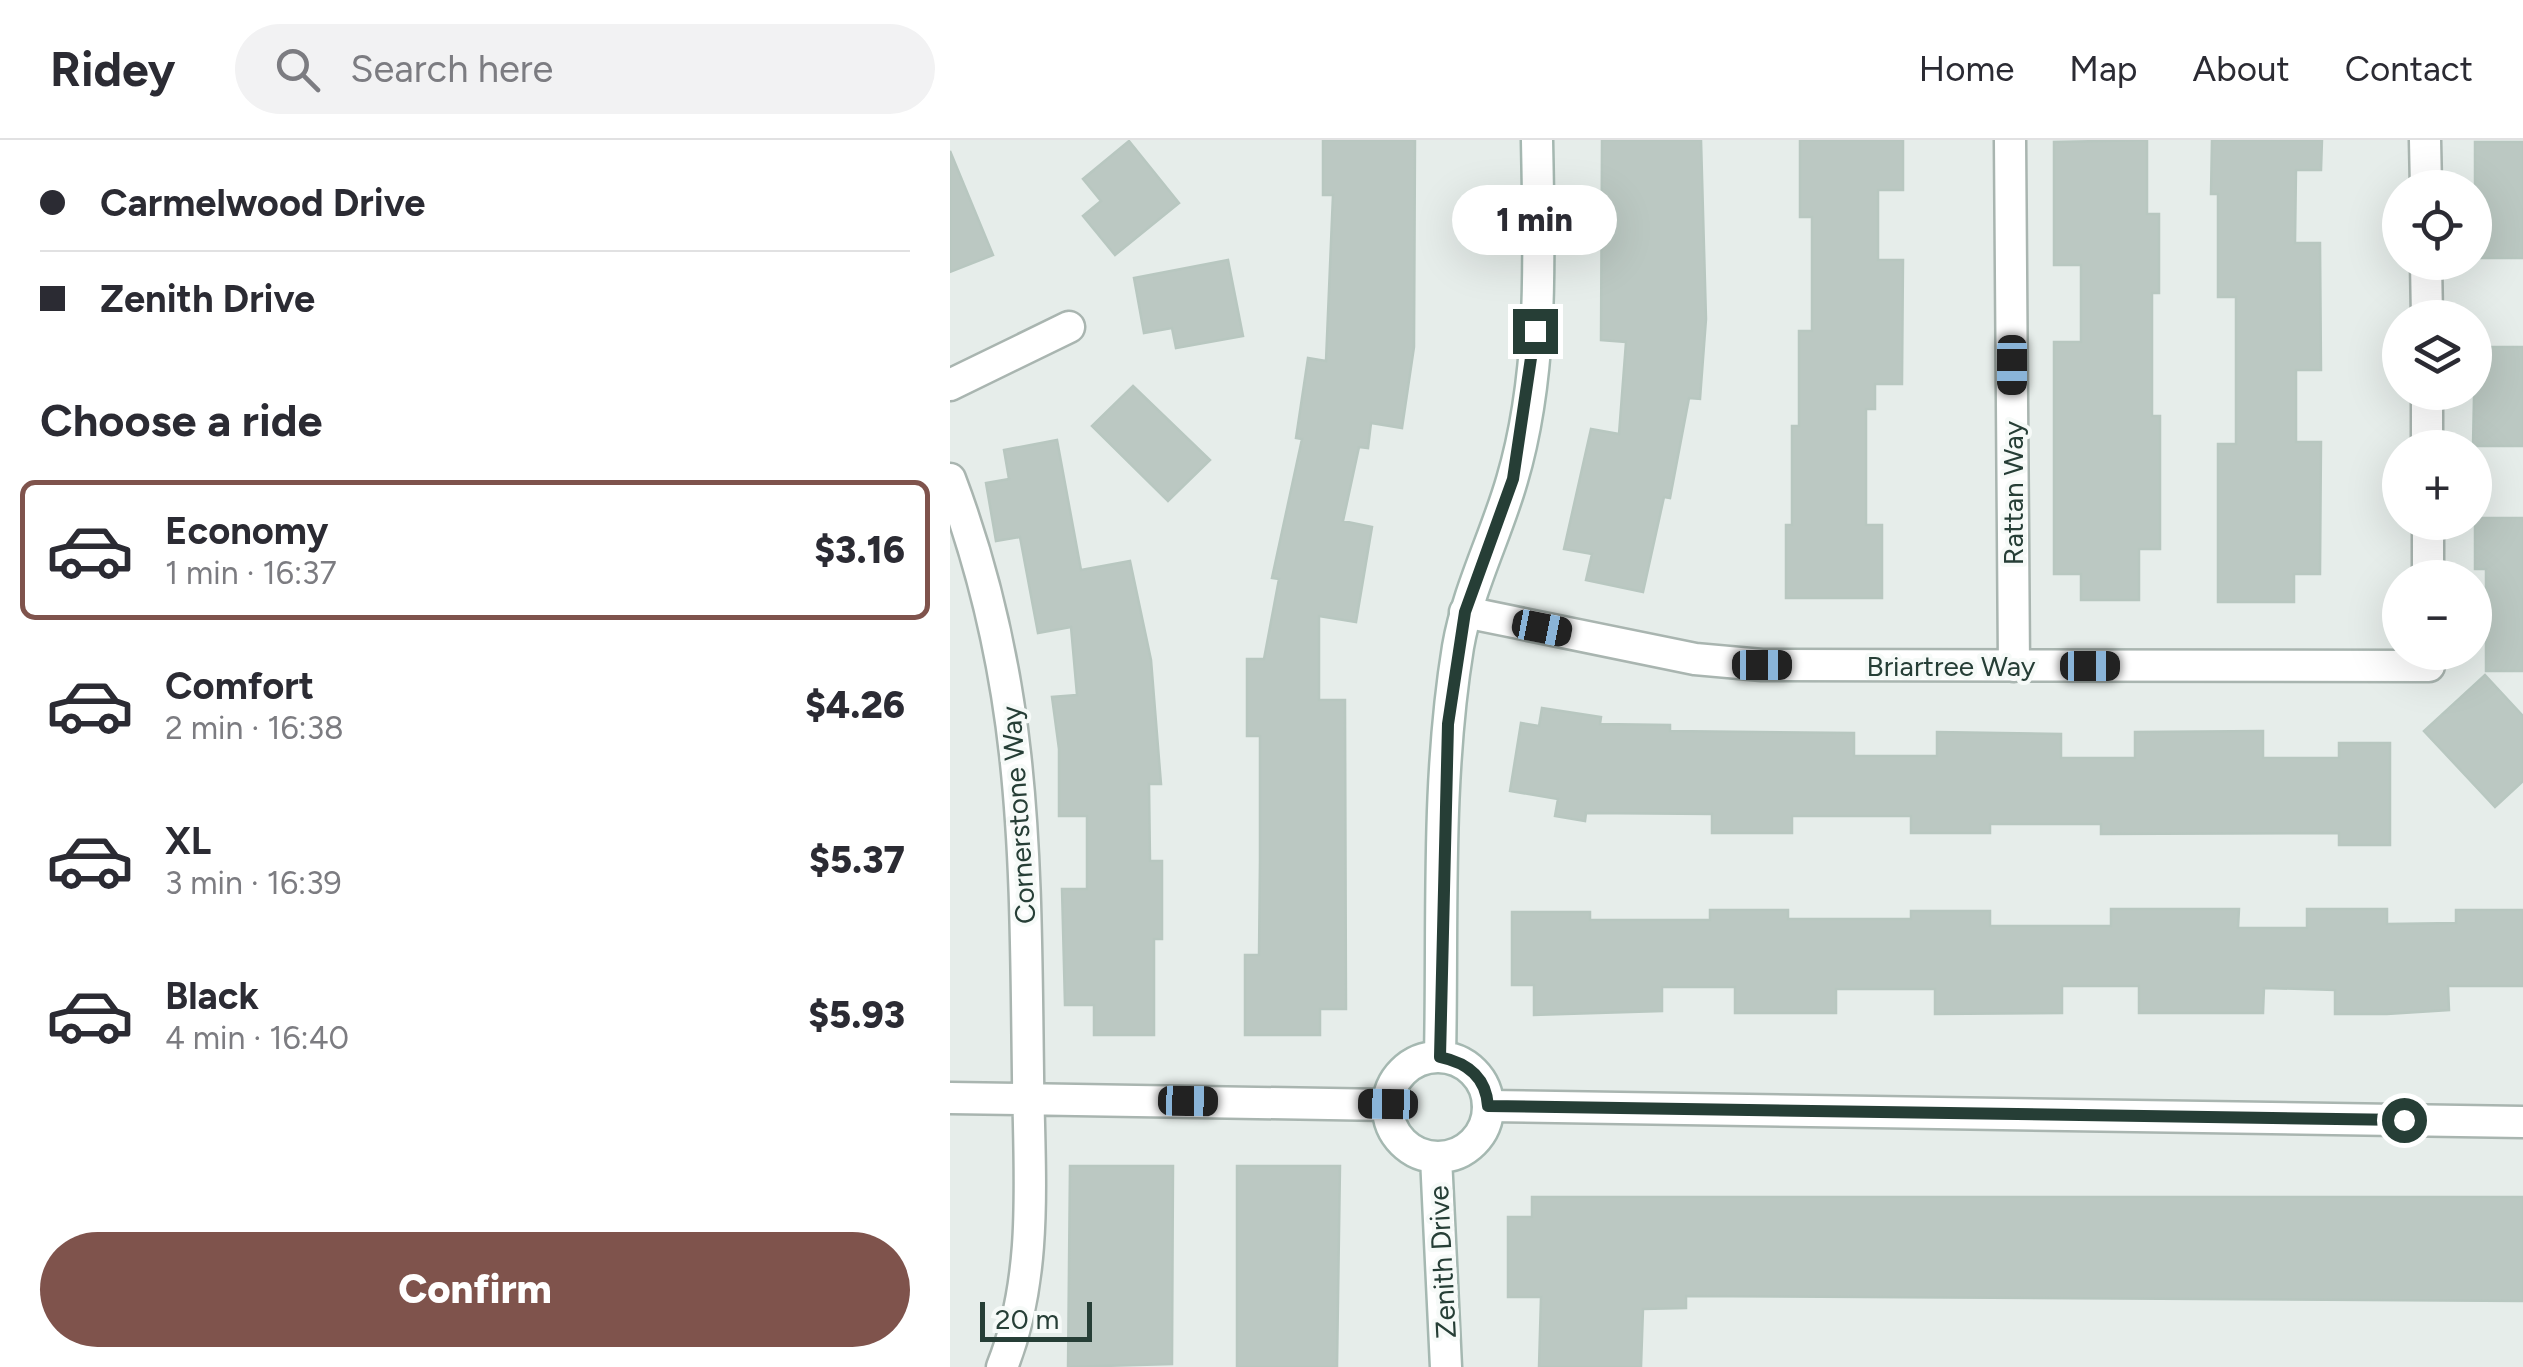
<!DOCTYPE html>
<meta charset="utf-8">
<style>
:root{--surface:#fff;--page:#f2f2f3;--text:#2b2b33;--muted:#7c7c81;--line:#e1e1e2;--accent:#7f534c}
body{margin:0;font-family:Figtree,sans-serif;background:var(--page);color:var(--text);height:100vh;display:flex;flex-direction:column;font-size:38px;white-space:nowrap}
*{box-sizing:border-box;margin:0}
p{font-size:32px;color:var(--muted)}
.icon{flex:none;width:55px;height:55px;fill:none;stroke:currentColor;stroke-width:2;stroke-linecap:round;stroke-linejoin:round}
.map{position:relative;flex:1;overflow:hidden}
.details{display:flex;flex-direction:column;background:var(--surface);width:950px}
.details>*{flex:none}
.guide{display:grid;align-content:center;height:220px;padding:0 40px;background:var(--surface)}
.fabs{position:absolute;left:1432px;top:30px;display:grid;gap:20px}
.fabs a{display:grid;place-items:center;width:110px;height:110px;border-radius:50%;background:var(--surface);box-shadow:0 10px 40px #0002;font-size:50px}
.scale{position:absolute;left:30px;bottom:25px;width:112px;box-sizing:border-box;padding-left:10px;border:5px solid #263e36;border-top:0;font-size:28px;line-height:35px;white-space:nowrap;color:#263e36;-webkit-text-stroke:8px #f6faf8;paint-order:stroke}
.end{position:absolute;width:45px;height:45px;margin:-22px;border:12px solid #263e36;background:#fff;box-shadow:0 0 0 5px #fff}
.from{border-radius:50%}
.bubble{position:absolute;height:70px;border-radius:35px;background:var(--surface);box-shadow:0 10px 40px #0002;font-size:32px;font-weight:800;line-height:70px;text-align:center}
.car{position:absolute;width:30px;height:60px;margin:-30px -15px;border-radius:12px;box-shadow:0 0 8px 2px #0007;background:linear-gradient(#222 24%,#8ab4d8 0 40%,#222 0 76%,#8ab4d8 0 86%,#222 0)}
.guide b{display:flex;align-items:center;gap:35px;height:95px;font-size:38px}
.guide b+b{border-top:2px solid var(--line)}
.guide i{width:25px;height:25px;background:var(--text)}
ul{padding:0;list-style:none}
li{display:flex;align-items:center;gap:30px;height:140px;margin:0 20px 15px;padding:0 20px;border:5px solid transparent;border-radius:15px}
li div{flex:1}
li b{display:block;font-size:38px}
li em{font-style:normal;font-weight:800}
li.current{border-color:var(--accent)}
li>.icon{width:90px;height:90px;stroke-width:1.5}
h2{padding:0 40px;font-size:45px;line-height:120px}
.cta{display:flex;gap:20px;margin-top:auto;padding:20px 40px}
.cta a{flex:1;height:115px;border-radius:60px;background:var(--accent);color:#fff;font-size:40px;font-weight:800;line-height:115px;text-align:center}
header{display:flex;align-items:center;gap:60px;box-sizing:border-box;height:140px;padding:0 50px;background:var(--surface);border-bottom:2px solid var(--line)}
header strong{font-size:48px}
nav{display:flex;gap:55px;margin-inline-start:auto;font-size:35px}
.search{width:700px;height:90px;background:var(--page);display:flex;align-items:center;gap:25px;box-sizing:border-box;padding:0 35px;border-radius:55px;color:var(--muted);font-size:38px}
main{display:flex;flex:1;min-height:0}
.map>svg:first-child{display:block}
</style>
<header>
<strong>Ridey</strong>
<div class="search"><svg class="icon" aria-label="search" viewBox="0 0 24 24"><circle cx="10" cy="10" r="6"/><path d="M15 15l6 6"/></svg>Search here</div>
<nav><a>Home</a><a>Map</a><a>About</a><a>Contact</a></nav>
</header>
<main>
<section class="details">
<div class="guide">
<b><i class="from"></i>Carmelwood Drive</b>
<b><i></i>Zenith Drive</b>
</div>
<h2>Choose a ride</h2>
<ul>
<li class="current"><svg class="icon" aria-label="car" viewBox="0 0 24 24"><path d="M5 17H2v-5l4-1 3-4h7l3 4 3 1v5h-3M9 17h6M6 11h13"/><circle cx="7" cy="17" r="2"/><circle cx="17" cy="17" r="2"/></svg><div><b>Economy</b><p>1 min · 16:37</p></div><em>$3.16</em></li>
<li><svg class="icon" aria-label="car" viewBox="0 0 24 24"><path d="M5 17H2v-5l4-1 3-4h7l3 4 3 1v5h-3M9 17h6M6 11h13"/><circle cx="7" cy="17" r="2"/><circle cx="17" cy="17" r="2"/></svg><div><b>Comfort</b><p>2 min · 16:38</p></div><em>$4.26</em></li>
<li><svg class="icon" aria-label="car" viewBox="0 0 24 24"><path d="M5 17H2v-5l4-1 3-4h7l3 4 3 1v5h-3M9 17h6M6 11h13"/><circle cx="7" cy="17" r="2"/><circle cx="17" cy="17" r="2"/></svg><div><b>XL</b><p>3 min · 16:39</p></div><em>$5.37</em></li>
<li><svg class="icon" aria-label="car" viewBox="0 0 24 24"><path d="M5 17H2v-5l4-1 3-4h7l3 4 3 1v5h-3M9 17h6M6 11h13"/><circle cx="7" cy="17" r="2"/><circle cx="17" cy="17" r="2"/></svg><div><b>Black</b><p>4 min · 16:40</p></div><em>$5.93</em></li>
</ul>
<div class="cta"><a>Confirm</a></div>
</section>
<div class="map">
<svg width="1573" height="1227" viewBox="0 0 1573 1227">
<rect width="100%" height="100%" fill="#e6edea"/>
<path fill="#bbc8c2" stroke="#b8c7c0" stroke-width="2.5" d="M373 0H465L464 207 452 288 421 283 418 308 409 307 393 381 422 387 406 482 369 476V560H395L396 869H370V895H295V815H309L310 720V596H297V519H314L329 439 322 438 352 299 346 298 358 218 376 221 383 55H373Z
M652 0H751L756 179 750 259 739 258 720 358 714 357 693 452 636 440 642 414 614 409 641 289 669 294 676 202 651 200Z
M850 0H953V50H928V120H953L952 244H925V269H916V385H932V458H836V385H842V286H849V191H862V77H850Z
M1197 0V74H1209V153H1202V276H1210V409H1189V460H1131V434H1104V202H1131V125H1104V2Z
M1262 0H1372L1371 30H1346L1345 103H1370L1371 230H1346V302H1371L1370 434H1344V462H1268V304H1286V157H1268V54H1261Z
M179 1 229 63 165 115 133 76 151 61 133 39Z
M1525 2H1573V118H1525Z
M0 11 43 115 0 132Z
M278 120 293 196 226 208 222 188 194 193 184 138Z
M1525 207H1573V306H1523Z
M183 246 260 320 218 361 142 286Z
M107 300 131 430 180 421 201 520 211 644H199L200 721H212V799H204V895H144V865H115L112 749H137V676H109V609L102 557 127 555 121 487 88 493 70 397 46 401 36 343 59 339 54 310Z
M1525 378H1573V531H1536V429H1525Z
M1535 535 1573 576V641L1545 667 1474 591Z
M592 568 651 577 650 584 720 585V591L904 593V616H987V592L1111 594V618H1185V592L1313 591V618H1389V603H1440V705H1389V693L1151 694V684H1040V693H961V676H842V693H762V674L636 673 635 681 605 676 608 659 560 651 571 583 589 586Z
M1161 769H1289L1288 788H1357V769H1437V784L1506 783V770H1573V846H1498L1499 870 1437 874H1385V850L1314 848 1313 873H1189V846H1112V873L985 874V849H886V873H785V847H712V871L584 875V845H562V772H640V780H760V770H838V779H961V771H1040V786H1161Z
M120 1026H223L222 1224 118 1227Z
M287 1026H390L387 1227H287Z
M582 1057H1573V1161L736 1156V1168L693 1169 691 1227H589L591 1157H558V1077H582Z"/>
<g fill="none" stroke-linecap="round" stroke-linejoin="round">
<defs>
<path id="street" d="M1060 0 1064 526
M1475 0 1476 48
M1476 122 1477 178
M0 245 119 187
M1477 252V308
M0 339C78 546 75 719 78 935 79 1033 89 1135 52 1227
M1478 382V438
M515 472 745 519 812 525 1479 526V512
M0 958 438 965
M538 966 1573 982"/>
<path id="secondary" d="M490 917C493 781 486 641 508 507 518 449 546 396 562 340 594 232 589 112 587 0
M438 967a50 50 0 1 1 100 0a50 50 0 1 1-100 0Z
M486 1017 496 1227"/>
</defs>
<use href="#street" stroke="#a9b5b0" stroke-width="35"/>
<use href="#secondary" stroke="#a5b8b1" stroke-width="35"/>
<use href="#street" stroke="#fff" stroke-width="30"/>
<use href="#secondary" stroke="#fff" stroke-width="30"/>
</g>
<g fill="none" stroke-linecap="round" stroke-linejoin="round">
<path stroke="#263e36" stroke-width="12" d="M585 191 563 339 515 472 498 584 490 917C518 923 536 937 538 966L1454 980"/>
</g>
<g text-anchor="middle" stroke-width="8" stroke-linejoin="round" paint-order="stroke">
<g font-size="28" fill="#263e36" stroke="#f6faf8">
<text transform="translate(1063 353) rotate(-90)" y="10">Rattan Way</text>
<text x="1001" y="536">Briartree Way</text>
<text transform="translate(68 675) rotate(-94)" y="10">Cornerstone Way</text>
<text transform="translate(492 1122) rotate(-93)" y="10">Zenith Drive</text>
</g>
</g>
</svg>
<div class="fabs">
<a><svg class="icon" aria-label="locate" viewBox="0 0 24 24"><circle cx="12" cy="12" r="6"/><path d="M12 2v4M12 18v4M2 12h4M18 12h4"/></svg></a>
<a><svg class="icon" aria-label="layers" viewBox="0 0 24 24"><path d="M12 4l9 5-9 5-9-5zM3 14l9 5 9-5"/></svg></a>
<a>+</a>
<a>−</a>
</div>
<div class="scale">20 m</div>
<i class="end from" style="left:1454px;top:980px"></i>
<i class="end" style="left:585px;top:191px"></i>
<div class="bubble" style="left:502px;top:45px;width:165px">1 min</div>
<i class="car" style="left:1062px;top:225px;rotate:180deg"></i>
<i class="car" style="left:592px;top:488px;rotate:101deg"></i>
<i class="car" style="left:812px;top:525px;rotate:90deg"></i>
<i class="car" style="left:1140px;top:526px;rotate:90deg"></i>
<i class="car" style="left:238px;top:961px;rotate:91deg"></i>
<i class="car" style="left:438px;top:964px;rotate:271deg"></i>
</div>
</main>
